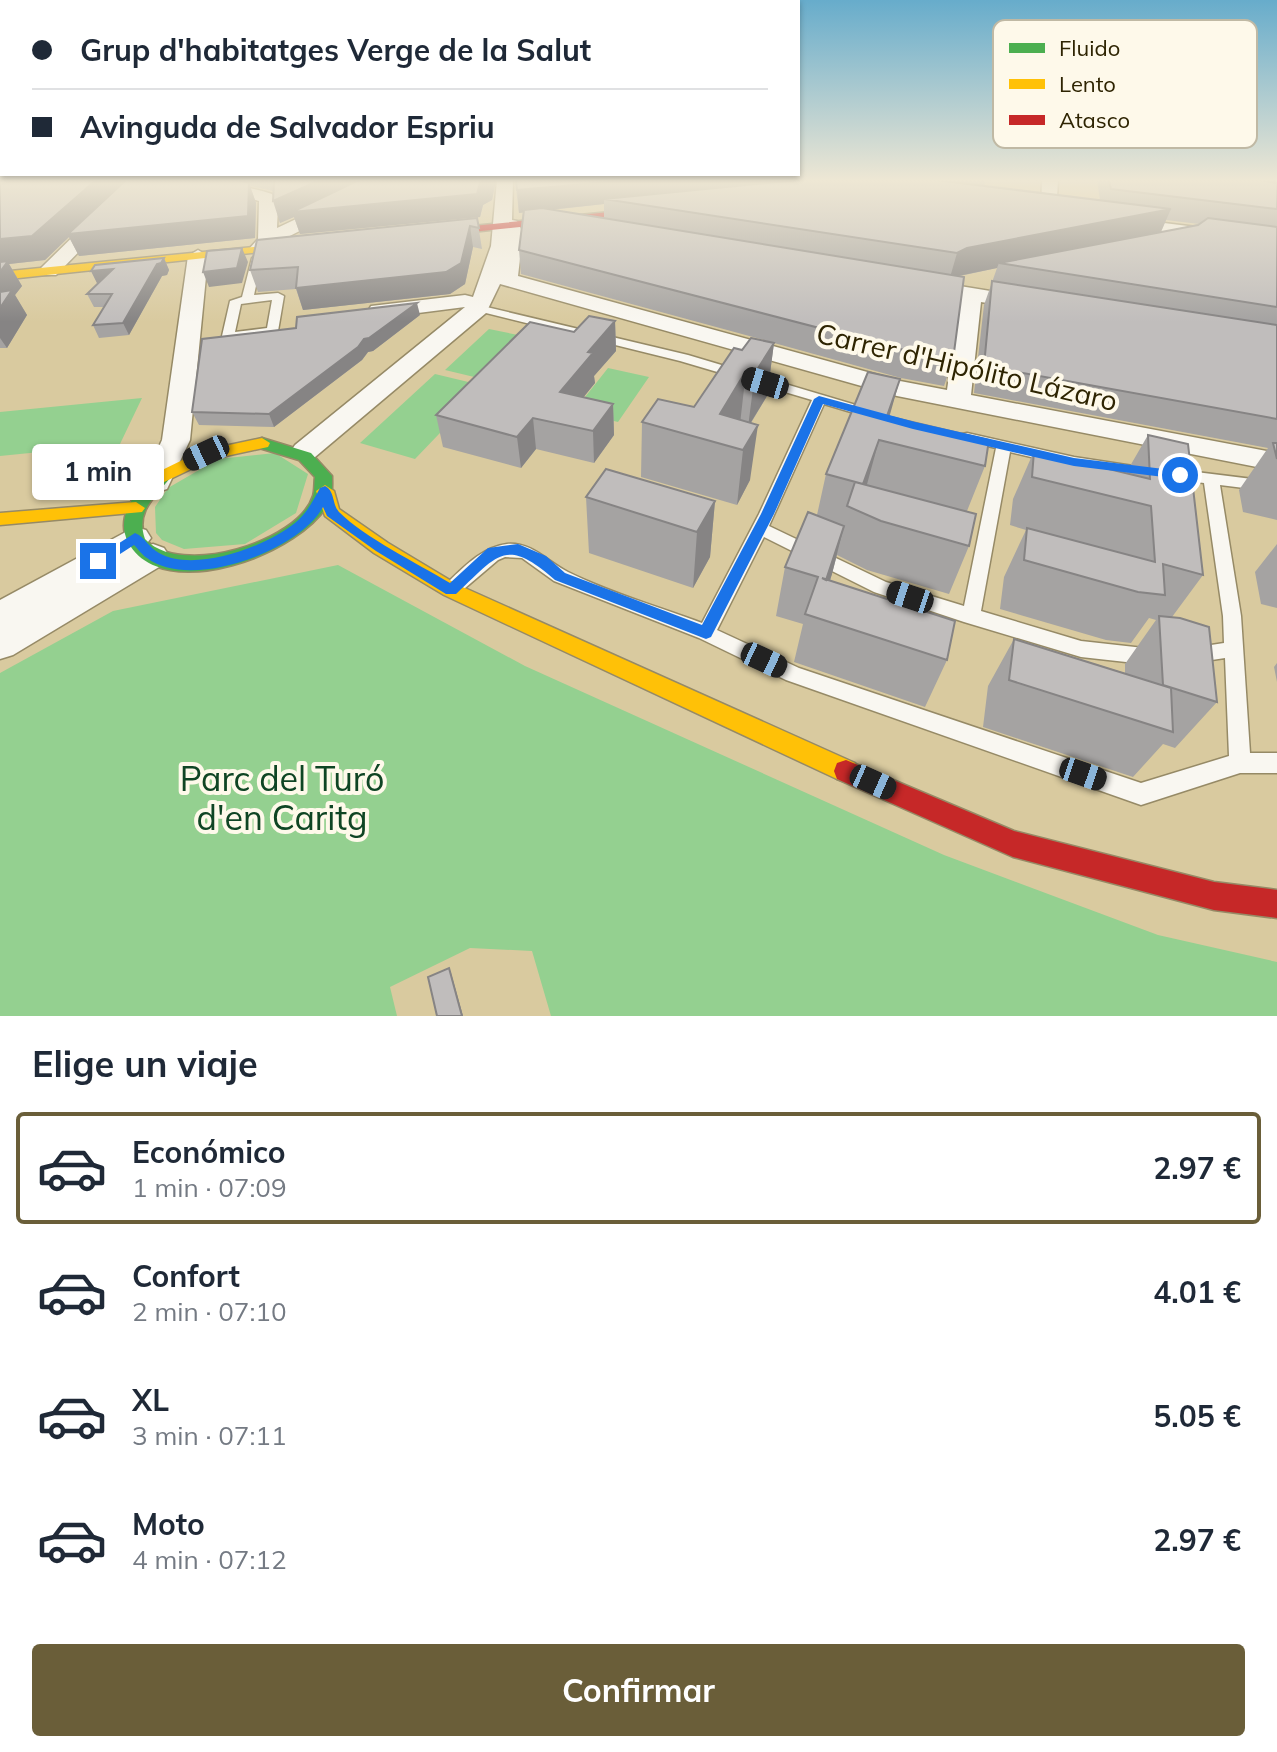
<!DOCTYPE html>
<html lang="es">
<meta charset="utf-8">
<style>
:root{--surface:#fff;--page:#f6f6f7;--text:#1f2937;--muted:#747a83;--line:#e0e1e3;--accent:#6a5e39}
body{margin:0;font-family:Mulish,sans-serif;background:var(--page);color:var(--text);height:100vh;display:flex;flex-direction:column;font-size:30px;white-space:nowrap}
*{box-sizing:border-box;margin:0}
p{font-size:26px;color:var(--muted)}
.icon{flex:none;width:44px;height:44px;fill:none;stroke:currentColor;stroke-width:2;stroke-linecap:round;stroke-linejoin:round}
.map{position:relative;height:1016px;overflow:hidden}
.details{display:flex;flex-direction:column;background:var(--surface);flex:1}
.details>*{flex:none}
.top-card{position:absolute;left:0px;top:0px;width:800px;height:176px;box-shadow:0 2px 6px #0004;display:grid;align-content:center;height:176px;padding:0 32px;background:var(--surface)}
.end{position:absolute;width:36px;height:36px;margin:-18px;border:10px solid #1a73e8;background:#fff;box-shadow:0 0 0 4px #fff}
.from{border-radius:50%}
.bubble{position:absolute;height:56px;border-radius:8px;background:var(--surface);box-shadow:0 2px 6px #0004;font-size:26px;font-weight:700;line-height:56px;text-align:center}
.car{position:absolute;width:24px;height:48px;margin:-24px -12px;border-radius:10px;box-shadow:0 0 6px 2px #0007;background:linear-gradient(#222 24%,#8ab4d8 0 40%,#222 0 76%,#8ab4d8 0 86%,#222 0)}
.top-card b{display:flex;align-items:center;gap:28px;height:76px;font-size:30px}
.top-card b+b{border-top:2px solid var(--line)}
.top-card i{width:20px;height:20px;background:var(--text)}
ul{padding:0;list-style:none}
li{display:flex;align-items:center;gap:24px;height:112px;margin:0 16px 12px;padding:0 16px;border:4px solid transparent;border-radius:8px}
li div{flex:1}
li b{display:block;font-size:30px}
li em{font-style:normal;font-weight:700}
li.current{border-color:var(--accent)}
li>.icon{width:72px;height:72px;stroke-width:1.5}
h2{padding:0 32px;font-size:36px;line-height:96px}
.cta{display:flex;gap:16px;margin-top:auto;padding:16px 32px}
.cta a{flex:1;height:92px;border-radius:8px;background:var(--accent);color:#fff;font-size:32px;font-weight:700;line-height:92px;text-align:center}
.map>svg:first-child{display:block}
</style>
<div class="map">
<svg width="1277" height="1016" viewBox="0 0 1277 1016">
<rect width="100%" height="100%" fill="#d9ca9f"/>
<path fill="#94d090" d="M489 329 533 338 491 381 445 370Z
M608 368 649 377 618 422 574 411Z
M435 374 485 386 415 459 360 443Z
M142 398 120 444 0 456V412Z
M275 453 308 474 296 513 245 544 184 549 162 540 156 533 155 507 168 488 218 459Z
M338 565 525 666 944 855 1158 935 1277 962V1016H551L532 951 470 948 390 987 397 1016H0V673L113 611Z"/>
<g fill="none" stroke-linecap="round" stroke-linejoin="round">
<defs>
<path id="lane" d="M257 255 262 258 254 295 278 293 284 296 278 331 272 335 224 339 222 336 230 301 242 297 252 258ZM272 300 267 328 235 332 241 304Z
M478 305 688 355 876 411 878 414 876 417 871 418 824 404 769 526 886 582 964 606 996 448 962 440 960 437 962 434 967 433 1074 457 1153 469 1156 472 1148 477 1074 467 1010 452 981 611 1081 641 1153 649 1160 651 1163 657 1160 663 1153 665 1081 657 964 622 874 592 764 537 717 630 799 668 1141 783 1229 756 1225 658 1192 663 1185 661 1182 655 1185 649 1224 643 1223 616 1204 483 1172 479 1164 474 1172 469 1277 482V492L1220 485 1241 616 1250 753H1277V773H1240L1141 805 786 680 699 638 554 581 522 558 505 557 498 560 458 594H446L443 589 446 584C463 568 482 547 507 544 532 542 548 562 568 572 608 592 659 607 702 623L759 514 812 400 680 361 474 310V306Z"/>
<path id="street" d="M138 180C184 180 228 180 272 194L278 205 277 228 379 180H400L274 244 266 253 259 255 249 249 258 239 259 201 240 195 146 185Z
M497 180H513L512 220 517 221 523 233 518 276 900 381 947 390 960 298 916 290 913 286 916 282 923 280 1033 298 1036 303 1033 308 1025 309 981 302 971 395 1277 453V471L897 396 500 284 486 313 315 457 305 460 295 457 291 451 295 445 465 307 379 318 368 311 371 306 465 295 473 297 491 246Z
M1042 180H1058L1056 216 1050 217 1041 212Z
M101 214 107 215 110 219 107 223 56 275H42L39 271 42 267 95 215Z
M1124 218 1277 237V249L1118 227 1115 223Z
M198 250 208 256 190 440 167 489 157 492 147 489 143 482 162 440 188 256Z
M135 527 146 530 151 538 144 547 153 544 164 548 169 556 164 564 13 655 0 659V600Z"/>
<path id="fast" d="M262 438 311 453 332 476C332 483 333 493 330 500 305 554 161 606 128 542 122 530 123 518 129 506 135 492 147 475 162 471L171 477C155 497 135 511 145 539 180 578 299 542 313 496 315 490 314 483 315 477L299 460 256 447 254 443Z"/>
<path id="slow" d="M313 241 319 244 317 246 0 280V272Z
M262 438 270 443 268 447 212 459 162 483 153 477 156 473 201 451Z
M325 485 334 491 339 509 388 543 458 585 855 763 858 771 855 779 846 782 837 779 444 595 374 553 325 516 316 491Z
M136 502 145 508 142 512 0 525V513Z"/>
<path id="jam" d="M659 207 663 208V212L423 237 417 234 423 231Z
M846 760 1014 831 1214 882 1277 890V918L1214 910 1013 857 837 779 834 771 837 763Z"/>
</defs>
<use href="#lane" stroke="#968a66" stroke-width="3"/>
<use href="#street" stroke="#968a66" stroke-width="3"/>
<use href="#fast" stroke="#968a66" stroke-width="3"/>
<use href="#slow" stroke="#968a66" stroke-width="3"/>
<use href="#jam" stroke="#968a66" stroke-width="3"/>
<use href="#lane" fill="#f9f7f1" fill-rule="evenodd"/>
<use href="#street" fill="#f9f7f1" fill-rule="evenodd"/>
<use href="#fast" fill="#4caf50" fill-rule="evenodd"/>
<use href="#slow" fill="#ffc107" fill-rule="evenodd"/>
<use href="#jam" fill="#c62828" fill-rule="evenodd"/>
</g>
<path fill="#a5a3a2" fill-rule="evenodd" d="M0 180H496L492 200 483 205 480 217 300 234 294 217 280 223 273 191 250 186 256 203 255 238 79 256 69 237 45 260 9 264 22 286 15 295 27 315 7 348H0Z
M515 180H986L984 186 1100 200 1097 180H1277V520L1243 512 1239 490 1268 448 974 393 984 305 997 268 960 276 953 360 944 386 901 378 774 343 767 396 751 423 750 480 737 505 641 477 642 422 694 407 742 350 771 342 521 274 519 250 523 212 519 213ZM604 204V218L551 210ZM1166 220 1199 224 1161 232Z
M477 218 482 249 473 247 465 284 450 294 303 310 296 289 258 292 250 270Z
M164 258 169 270 167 275 162 276 129 335 99 338 93 325 104 307H94L87 294 99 283H97L91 271Z
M420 315 373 351 368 352 362 360 274 427 199 425 192 412Z
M615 321 616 351 594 376 595 383 583 397 613 404 614 435 594 463 536 449 521 468 443 447 436 415 574 332Z
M890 416 985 466 967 511 969 546 949 594 867 570 837 555 830 581 947 660 925 707 794 662 803 624 776 616 785 567 817 515 826 474Z
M1148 435 1203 575 1172 617 1217 702 1175 748 1163 744 1133 777 983 727 988 686 1014 639 1125 673V664L1156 620 1149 618 1131 643 1106 640 1000 609 1004 577 1026 530 1010 525 1013 499 1034 451 1126 473Z
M586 497 715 501 710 557 693 588 589 553Z
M1277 544V608L1261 604 1255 572Z
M1277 663V682L1274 667Z"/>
<path fill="#868484" d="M96 180 249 183 256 203 255 238 79 256 69 237 45 260 9 264 22 286 15 295 27 315 7 348 0 338V239Z
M320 180H496L492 200 483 205 480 217 300 234 294 217 280 223 273 201Z
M631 180H799L604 199V204L519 213 517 190Z
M1171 209 1159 236 999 263 997 268 958 276 949 281 957 253 967 248Z
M470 226 473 247 465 284 450 294 303 310 296 288Z
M242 248 248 262 242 283 209 287 203 272Z
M164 258 169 270 167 275 162 276 129 335 123 323 157 264Z
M113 269 119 281 97 283 91 271Z
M417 303 420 315 373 351 368 352 362 360 274 427 269 414 364 339Z
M615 321 616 351 594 376 595 383 563 423 560 392 588 352Z
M774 343 767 396 748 427 755 373Z
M746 371 740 424 720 414Z
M900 379 887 425V416Z
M613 404 614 435 594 463 593 431Z
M533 418 536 449 521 468 517 437Z
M758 425 750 480 737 505 743 450Z
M879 440 866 488 863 484Z
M715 501 710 557 693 588 697 532Z
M844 526 832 574 817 618 826 580Z
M449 968 451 973 463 1016H462Z"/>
<path fill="#c0bdbc" stroke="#868484" stroke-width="2" d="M0 180H96L32 236 0 239Z
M126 180H239L249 183 248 216 68 234Z
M273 180H320L273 201 274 182Z
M359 180H487L480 183 477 194 292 212Z
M516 180H631L517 190Z
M798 180H936L1171 209 967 248 957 253 604 199Z
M1109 180H1260L1277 183V209L1111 189Z
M542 208 964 277 953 360 908 351 519 250 524 210Z
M477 218 479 228 470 226 461 263 446 272 296 288 298 267 250 270 257 240Z
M1208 218 1277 227V307L999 263 1198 225Z
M242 248 237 268 203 272 207 251Z
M164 258 161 263 157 264 123 323 93 325 112 294H87L113 269 91 271 95 265Z
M8 261 0 272V262Z
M992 281 1277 325V419L984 366Z
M12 290 0 308V292Z
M417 303 369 338 364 339 358 347 269 414 192 412 202 339 296 328 297 317Z
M589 316 615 321 588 352 593 353 560 392 613 404 593 431 533 418 517 437 436 415 530 322 574 332Z
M751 338 774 343 755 373 746 371 720 414 758 425 743 450 642 422 658 399 694 407 734 348 742 350Z
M868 372 900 379 887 416 989 440 985 466 879 440 863 484 826 474Z
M1148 435 1188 444 1203 575 1163 564 1165 595 1138 592 1024 560 1027 528 1155 562 1151 506 1032 477 1034 451 1150 479Z
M1273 443H1277V459Z
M606 469 715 501 697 532 586 497Z
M855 482 976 514 969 546 881 521 847 506Z
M808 512 844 526 826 580 822 578 955 621 947 660 805 614 818 577 785 567Z
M1159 616 1180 618 1209 627 1217 702 1163 685Z
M1014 639 1171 688 1173 732 1009 680Z
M449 968 462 1016H437L428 977Z"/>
<linearGradient id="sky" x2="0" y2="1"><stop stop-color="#67accb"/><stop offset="0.56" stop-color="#eee7d4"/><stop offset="1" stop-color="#eee7d4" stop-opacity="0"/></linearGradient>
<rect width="1277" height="322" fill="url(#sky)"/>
<path fill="#1a73e8" d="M819 396 915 422 1074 458 1180 471 1186 475 1180 479 1074 466 913 429 823 404 774 514 711 637 706 639 555 580C505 536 498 555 456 594H446L376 551 327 516 323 507C299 551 190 591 147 558 142 555 138 549 134 545L103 565H93L91 561 135 533C145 537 149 548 159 553 194 573 266 547 295 523 307 513 313 501 320 488L325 486C335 491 332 504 339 512 365 538 417 563 450 583L488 548 518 544 546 556 565 573 702 625 761 514 814 399Z"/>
<g text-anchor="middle" stroke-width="8" stroke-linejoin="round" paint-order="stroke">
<g font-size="28" fill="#2e2402" stroke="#fef9ea">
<text transform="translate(967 367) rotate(13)" y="10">Carrer d'Hipólito Lázaro</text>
</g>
<g font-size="34" fill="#0f4524" stroke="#fef9ea">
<text x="282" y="791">Parc del Turó<tspan x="282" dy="39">d'en Caritg</tspan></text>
</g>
</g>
<rect x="993" y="20" width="264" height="128" rx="12" fill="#fef9ea" stroke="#c0b9a4" stroke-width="2"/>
<rect x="1009" y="43" width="36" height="10" fill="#4caf50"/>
<rect x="1009" y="79" width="36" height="10" fill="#ffc107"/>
<rect x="1009" y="115" width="36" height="10" fill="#c62828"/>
<g font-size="22" fill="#2e2402">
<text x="1059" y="56">Fluido</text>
<text x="1059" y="92">Lento</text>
<text x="1059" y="128">Atasco</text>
</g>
</svg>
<i class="end from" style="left:1180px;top:475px"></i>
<i class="end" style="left:98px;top:561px"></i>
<div class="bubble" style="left:32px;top:444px;width:132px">1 min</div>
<i class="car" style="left:765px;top:383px;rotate:287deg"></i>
<i class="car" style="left:206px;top:453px;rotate:245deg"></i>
<i class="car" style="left:910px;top:597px;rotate:288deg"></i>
<i class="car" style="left:764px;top:660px;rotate:115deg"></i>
<i class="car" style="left:1083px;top:774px;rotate:109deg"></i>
<i class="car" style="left:873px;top:782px;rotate:114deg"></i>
<div class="top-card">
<b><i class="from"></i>Grup d'habitatges Verge de la Salut</b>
<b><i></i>Avinguda de Salvador Espriu</b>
</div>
</div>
<section class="details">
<h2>Elige un viaje</h2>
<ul>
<li class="current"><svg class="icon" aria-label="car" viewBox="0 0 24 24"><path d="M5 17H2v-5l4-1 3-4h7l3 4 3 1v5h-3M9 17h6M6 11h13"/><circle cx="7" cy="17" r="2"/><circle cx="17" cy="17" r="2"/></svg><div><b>Económico</b><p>1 min · 07:09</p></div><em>2.97 €</em></li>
<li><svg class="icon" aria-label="car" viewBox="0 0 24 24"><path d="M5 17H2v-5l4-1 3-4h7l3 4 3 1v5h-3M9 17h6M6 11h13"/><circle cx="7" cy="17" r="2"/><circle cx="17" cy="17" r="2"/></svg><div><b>Confort</b><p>2 min · 07:10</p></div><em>4.01 €</em></li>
<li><svg class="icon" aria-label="car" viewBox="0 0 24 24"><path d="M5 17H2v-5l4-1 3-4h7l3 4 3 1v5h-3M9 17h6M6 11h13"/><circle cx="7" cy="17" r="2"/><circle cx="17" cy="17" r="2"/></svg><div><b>XL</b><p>3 min · 07:11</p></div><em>5.05 €</em></li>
<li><svg class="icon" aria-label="car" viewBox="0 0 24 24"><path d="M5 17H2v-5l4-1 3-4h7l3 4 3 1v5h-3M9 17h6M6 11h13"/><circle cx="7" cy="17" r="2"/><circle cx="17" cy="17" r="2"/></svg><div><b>Moto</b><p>4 min · 07:12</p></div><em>2.97 €</em></li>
</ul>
<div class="cta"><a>Confirmar</a></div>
</section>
